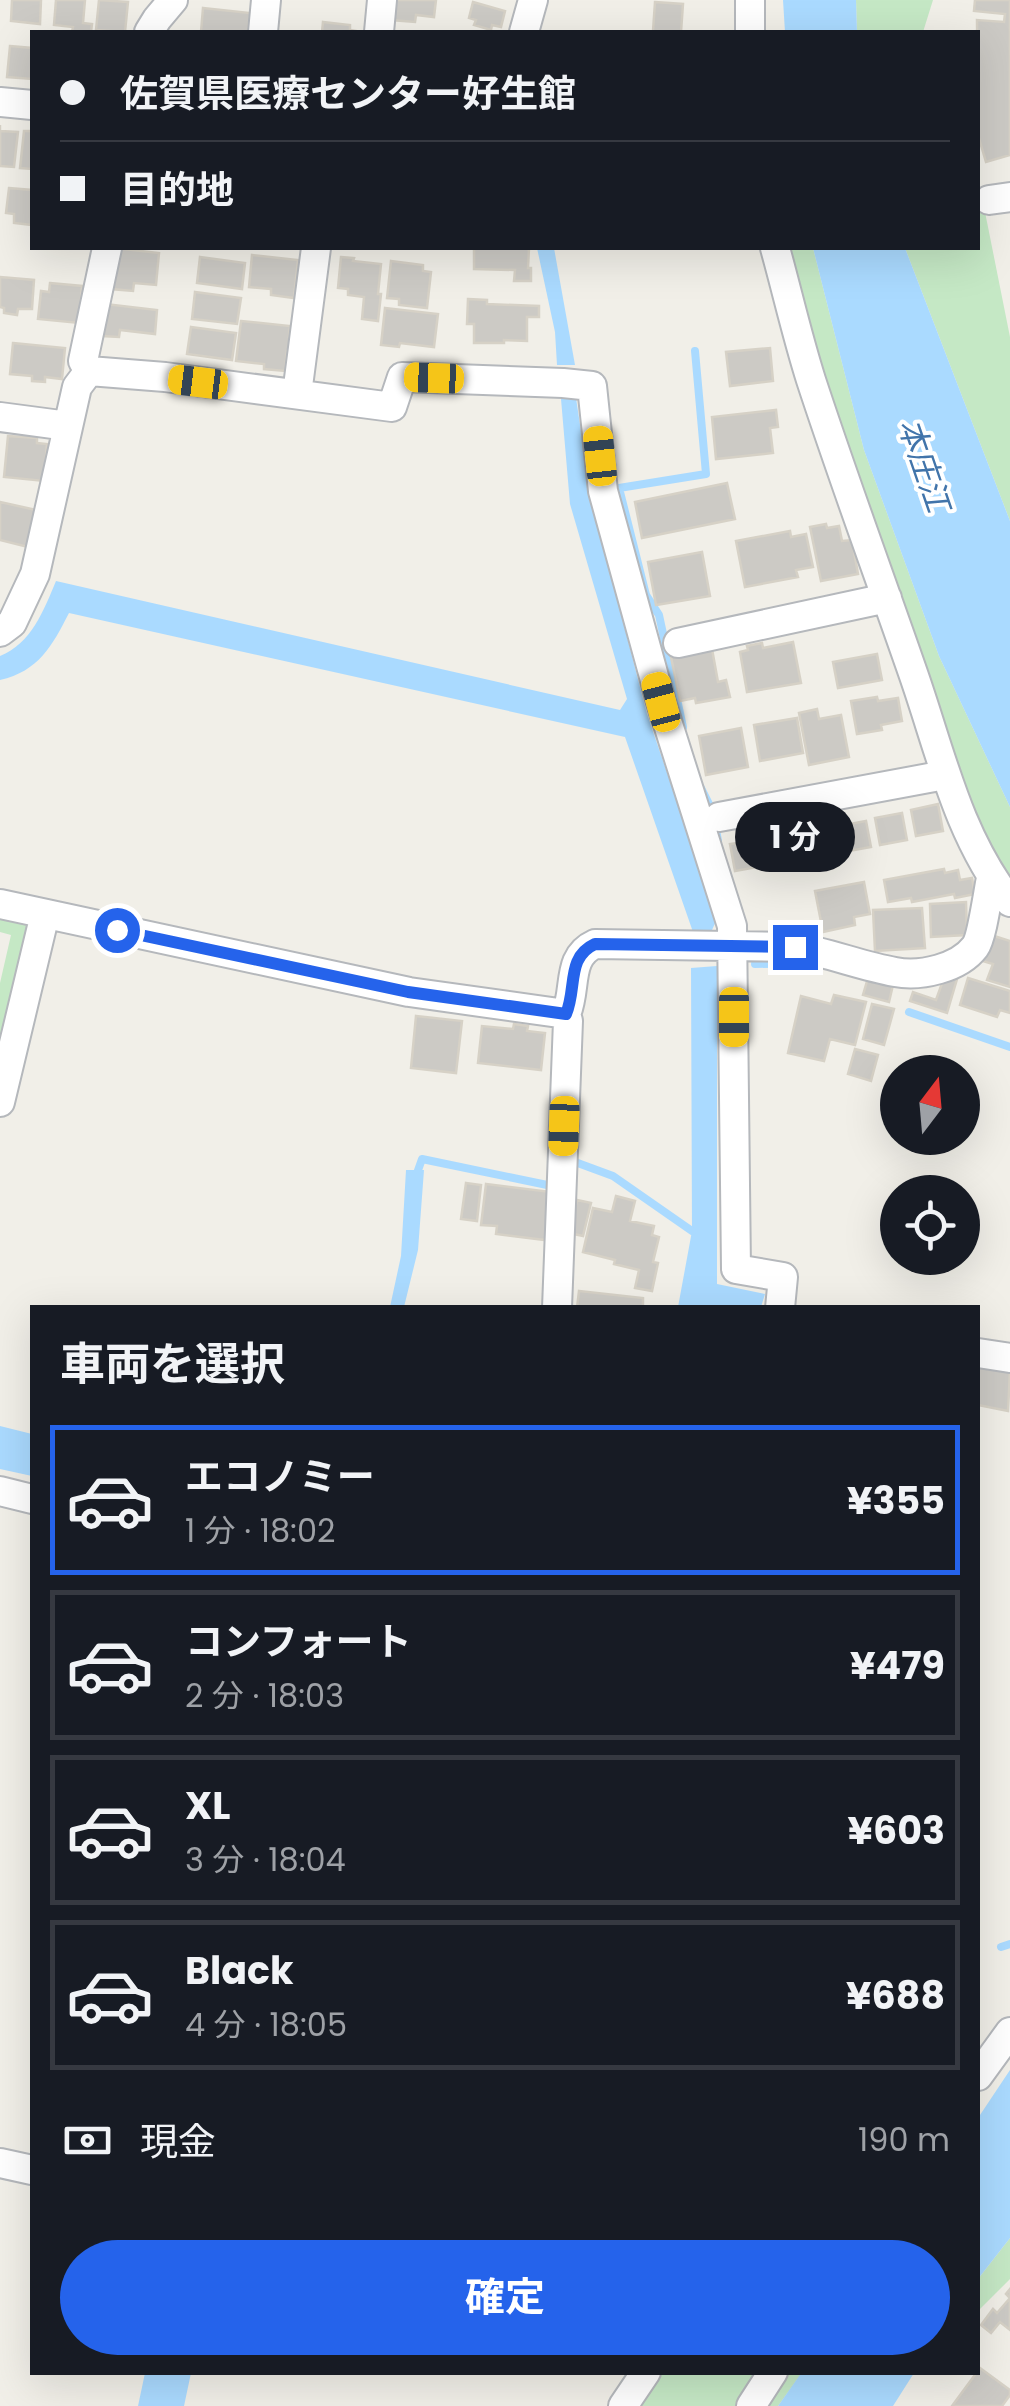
<!DOCTYPE html>
<html lang="ja">
<meta charset="utf-8">
<style>
:root{--surface:#171b24;--page:#242831;--text:#f1f3f6;--muted:#9ea1a6;--line:#363941;--accent:#2563eb}
body{margin:0;font-family:Poppins,"Noto Sans JP",sans-serif;background:var(--page);color:var(--text);height:100vh;display:flex;flex-direction:column;font-size:38px;white-space:nowrap}
*{box-sizing:border-box;margin:0}
p{font-size:32px;color:var(--muted)}
.icon{flex:none;width:55px;height:55px;fill:none;stroke:currentColor;stroke-width:2;stroke-linecap:round;stroke-linejoin:round}
.map{position:relative;flex:1;overflow:hidden}
.sheet{position:absolute;left:30px;top:1305px;width:950px;height:1070px;display:flex;flex-direction:column;background:var(--surface);border-radius:0px;box-shadow:0 10px 40px #0002}
.sheet>*{flex:none}
.guide{position:absolute;left:30px;top:30px;width:950px;height:220px;border-radius:0px;box-shadow:0 10px 40px #0002;display:grid;align-content:center;height:220px;padding:0 30px;background:var(--surface)}
.needle{width:65px;rotate:16deg}
.controls{position:absolute;left:880px;top:1055px;display:grid;gap:20px}
.controls a{display:grid;place-items:center;width:100px;height:100px;border-radius:50%;background:var(--surface);box-shadow:0 10px 40px #0002;font-size:50px}
.end{position:absolute;width:45px;height:45px;margin:-22px;border:12px solid #2563eb;background:#fff;box-shadow:0 0 0 5px #fff}
.from{border-radius:50%}
.bubble{position:absolute;height:70px;border-radius:35px;background:var(--surface);box-shadow:0 10px 40px #0002;font-size:32px;font-weight:700;line-height:70px;text-align:center}
.car{position:absolute;width:30px;height:60px;margin:-30px -15px;border-radius:12px;box-shadow:0 0 8px 2px #0007;background:linear-gradient(#f5c518 24%,#345 0 40%,#f5c518 0 76%,#345 0 86%,#f5c518 0)}
.guide b{display:flex;align-items:center;gap:35px;height:95px;font-size:38px}
.guide b+b{border-top:2px solid var(--line)}
.guide i{width:25px;height:25px;background:var(--text)}
ul{padding:0;list-style:none}
li{display:flex;align-items:center;gap:30px;height:150px;margin:0 20px 15px;padding:0 10px;border:5px solid var(--line);border-radius:0px}
li div{flex:1}
li b{display:block;font-size:38px}
li em{font-style:normal;font-weight:700}
li.active{border-color:var(--accent)}
li>.icon{width:90px;height:90px;stroke-width:1.5}
h2{padding:0 30px;font-size:45px;line-height:120px}
.pay{display:flex;align-items:center;gap:25px;height:110px;padding:0 30px;font-size:38px}
.pay p{margin-inline-start:auto}
.action{display:flex;gap:20px;margin-top:auto;padding:20px 30px}
.action a{flex:1;height:115px;border-radius:60px;background:var(--accent);color:#fff;font-size:40px;font-weight:700;line-height:115px;text-align:center}
.map>svg:first-child{display:block}
</style>
<div class="map">
<svg width="1010" height="2406" viewBox="0 0 1010 2406">
<rect width="100%" height="100%" fill="#f1efe8"/>
<path fill="#c5e8c5" d="M856 0H933L923 32H857Z
M978 190 981 192 1010 337V521L905 248H978Z
M762 248H813L864 450 939 656 1010 807V915Z
M0 914 23 919 29 929 0 1050V983L11 935 0 932Z
M1010 2238V2279L978 2311V2279Z
M662 2373H802L778 2406H638Z"/>
<path fill="#aadaff" d="M783 0H856L857 32H785Z
M537 248H554L575 365H557L555 332Z
M813 248H905L1010 521V807L939 656 864 450Z
M576 398 591 498 647 714 717 919 712 930 693 932 625 737 69 613C52 646 39 671 0 680V656C31 644 44 610 56 581L620 710 627 699 570 504 561 399Z
M717 966V1284L765 1294 761 1307H678L692 1231 691 968Z
M406 1170H424L418 1250 404 1307H390L401 1256Z
M0 1426 32 1434V1476L0 1469Z
M1010 2070V2238L978 2279V2118Z
M802 2372H914V2373L893 2406H778Z
M145 2373H191L184 2406H138Z"/>
<g fill="none" stroke-linecap="round" stroke-linejoin="round">
<path stroke="#aadaff" stroke-width="8" d="M683 727 659 615 646 595 619 488 706 474 695 351
M701 788 713 812 718 841
M755 964 816 963
M909 1012 1010 1047
M575 1162 613 1176 692 1231
M416 1176 422 1159 552 1186
M1001 1947 1010 1944"/>
</g>
<path fill="#cccac5" stroke="#d6d1c6" stroke-width="2.5" d="M12 0H41L40 24 11 21Z
M56 0H85L83 23 92 24 91 32H72L73 27 54 25Z
M99 0 128 2 125 32 96 30Z
M394 0H436L434 17 416 15 415 22 391 20Z
M975 0H1010V155L986 162 978 135 977 20 1004 22 1005 14 974 11Z
M473 2 505 11 501 27 492 25 491 30 474 25 476 20 469 18Z
M655 2 683 4 681 32 653 31Z
M203 8 250 13 248 32H201Z
M323 22 350 25V30L362 32H322Z
M10 46 32 48V79L7 77Z
M0 125V131L18 132 14 167 0 166Z
M24 131H32V169L20 168Z
M9 188 32 190V225L14 223V214L6 213Z
M115 248 159 253 156 285 134 283 133 291 111 289Z
M474 248H529L528 268H531V281H514L515 270 474 269Z
M252 255 298 260 294 298 271 295V289L249 287Z
M200 257 245 263 242 289 197 283Z
M341 257 354 258 353 261 381 264 378 294H381L378 321 362 319 364 297 348 295V289L338 288Z
M391 261 423 265V271L431 272 427 308 399 305V299L387 298Z
M0 277 34 280 32 309H18L17 315 4 313V308L0 307Z
M50 283 82 286 79 323 38 319 41 291 49 292Z
M195 292 241 298 237 324 192 319Z
M468 299 487 300V304L539 306V317H527V341L504 340V343H474V324H467Z
M105 304 157 310 155 334 120 330 119 337 102 336Z
M385 308 438 314 434 347 400 343 399 347 381 345Z
M241 321 290 326 289 337 293 338 292 351H287L285 371 264 369V364L236 361Z
M191 327 236 333 232 360 187 354Z
M13 343 65 348 62 379 45 377V382L32 381V376L10 374Z
M770 348 773 381 730 386 726 352Z
M776 410 778 427 770 428 773 453 716 459 712 417Z
M8 436 37 438V443L47 444 44 481 4 477Z
M727 483 735 519 642 538 635 502Z
M0 502 36 510 28 547 0 540Z
M826 524 827 528 839 526 842 541 852 540 858 574 821 581 810 527Z
M790 531 791 537 806 534 813 567 796 570 798 577 745 587 736 541Z
M702 552 710 596 656 605 648 562Z
M793 642 801 683 747 692 740 652 748 650 747 646 762 643 763 648Z
M712 649 718 682 726 680 730 697 696 703 695 698 680 701 671 657Z
M877 654 882 680 838 688 833 662Z
M877 697 878 701 898 698 902 721 881 725 882 730 857 734 851 701Z
M817 709 819 719 841 715 849 757 809 765 799 713Z
M797 718 803 753 760 761 754 725Z
M741 728 748 767 706 775 699 736Z
M938 804 943 831 916 836 911 810Z
M902 813 907 840 880 845 875 818Z
M866 821 871 847 843 852 839 826Z
M831 827 836 853 808 858 803 832Z
M794 833 799 860 772 865 767 838Z
M758 840 763 866 735 871 730 844Z
M944 869 945 873 958 870 960 880 972 878 975 894 955 898 954 894 912 902 911 898 888 902 884 880Z
M864 882 870 914 854 917 855 925 823 932 815 891Z
M966 902 967 935 931 937 930 904Z
M922 908 925 948 875 951 873 910Z
M988 934 1010 941V987L987 980 993 964 979 960Z
M945 975 957 979 947 1013 910 1001 913 992 936 1000Z
M868 978 893 985 889 1002 863 995Z
M968 978 1010 991V1013L1000 1010 997 1017 960 1005Z
M834 995 866 1002 855 1045 830 1039 824 1061 788 1053 801 996 831 1004Z
M872 1004 894 1009 884 1045 863 1039Z
M416 1016 462 1021 456 1073 411 1068Z
M514 1024 528 1026 527 1031 545 1033 541 1070 478 1063 482 1026 513 1029Z
M855 1049 878 1055 871 1081 848 1074Z
M466 1183 481 1185 477 1221 461 1219Z
M486 1184 551 1192 545 1240 496 1234 497 1226 481 1225Z
M616 1196 635 1201 630 1221 654 1226 652 1235 659 1237 653 1262 658 1263 652 1291 635 1288 639 1270 614 1264 615 1260 583 1252 593 1208 612 1212Z
M577 1200 591 1203 583 1236 569 1233Z
M579 1291 643 1298V1308H577Z
M978 1365 1010 1371 1008 1411 978 1405Z
M1010 2289V2330L1000 2322 991 2333 981 2325 993 2309 997 2313 1010 2298 1006 2294Z
M980 2368 1010 2390V2395L1002 2406H952Z"/>
<g fill="none" stroke-linecap="round" stroke-linejoin="round">
<defs>
<path id="street" d="M750 0V32
M149 32 157 19 173 0
M263 32 266 0
M379 32 382 0
M524 32 533 0
M0 102 32 105
M989 200 1010 197
M775 248C787 291 797 336 811 380 843 478 879 575 913 673 941 753 957 834 1010 902
M89 371 83 361 107 248
M297 394 316 248
M0 417 68 426
M0 632 12 623 35 574 77 387 89 371 165 377 392 407 402 377 563 383 592 386 603 491 661 702 732 926 736 1269 783 1277 780 1308
M678 643 887 598
M719 817 945 775
M0 904 409 992 566 1014
M0 1102 45 914
M557 1308 568 1021 566 1014C577 989 566 957 595 944L795 947C829 953 862 966 895 972 921 977 959 968 975 947 982 938 988 892 991 878
M978 1353 1010 1358
M0 1491 32 1499
M978 2076 1010 2032
M0 2163 32 2170
M623 2406 646 2372
M751 2406 773 2372"/>
</defs>
<use href="#street" stroke="#b5b8bc" stroke-width="32"/>
<use href="#street" stroke="#fff" stroke-width="28"/>
</g>
<g fill="none" stroke-linecap="round" stroke-linejoin="round">
<path stroke="#2563eb" stroke-width="12" d="M117 930 408 992 566 1014C577 989 566 957 595 944L795 947"/>
</g>
<g text-anchor="middle" stroke-width="8" stroke-linejoin="round" paint-order="stroke">
<g font-size="32" font-style="italic" fill="#4174aa" stroke="#fff">
<text transform="translate(924 465) rotate(71)" y="11">本庄江</text>
</g>
</g>
</svg>
<div class="controls">
<a><svg class="needle" viewBox="-14 -14 28 28"><path d="M0-13l5 13h-10z" fill="#e53935"/><path d="M0 13l5-13h-10z" fill="#9ea1a6"/></svg></a>
<a><svg class="icon" aria-label="locate" viewBox="0 0 24 24"><circle cx="12" cy="12" r="6"/><path d="M12 2v4M12 18v4M2 12h4M18 12h4"/></svg></a>
</div>
<i class="end from" style="left:117px;top:930px"></i>
<i class="end" style="left:795px;top:947px"></i>
<div class="bubble" style="left:735px;top:802px;width:120px">1 分</div>
<i class="car" style="left:434px;top:378px;rotate:272deg"></i>
<i class="car" style="left:198px;top:382px;rotate:277deg"></i>
<i class="car" style="left:600px;top:456px;rotate:354deg"></i>
<i class="car" style="left:661px;top:702px;rotate:345deg"></i>
<i class="car" style="left:734px;top:1017px;rotate:180deg"></i>
<i class="car" style="left:564px;top:1126px;rotate:182deg"></i>
<div class="guide">
<b><i class="from"></i>佐賀県医療センター好生館</b>
<b><i></i>目的地</b>
</div>
<section class="sheet">
<h2>車両を選択</h2>
<ul>
<li class="active"><svg class="icon" aria-label="car" viewBox="0 0 24 24"><path d="M5 17H2v-5l4-1 3-4h7l3 4 3 1v5h-3M9 17h6M6 11h13"/><circle cx="7" cy="17" r="2"/><circle cx="17" cy="17" r="2"/></svg><div><b>エコノミー</b><p>1 分 · 18:02</p></div><em>¥355</em></li>
<li><svg class="icon" aria-label="car" viewBox="0 0 24 24"><path d="M5 17H2v-5l4-1 3-4h7l3 4 3 1v5h-3M9 17h6M6 11h13"/><circle cx="7" cy="17" r="2"/><circle cx="17" cy="17" r="2"/></svg><div><b>コンフォート</b><p>2 分 · 18:03</p></div><em>¥479</em></li>
<li><svg class="icon" aria-label="car" viewBox="0 0 24 24"><path d="M5 17H2v-5l4-1 3-4h7l3 4 3 1v5h-3M9 17h6M6 11h13"/><circle cx="7" cy="17" r="2"/><circle cx="17" cy="17" r="2"/></svg><div><b>XL</b><p>3 分 · 18:04</p></div><em>¥603</em></li>
<li><svg class="icon" aria-label="car" viewBox="0 0 24 24"><path d="M5 17H2v-5l4-1 3-4h7l3 4 3 1v5h-3M9 17h6M6 11h13"/><circle cx="7" cy="17" r="2"/><circle cx="17" cy="17" r="2"/></svg><div><b>Black</b><p>4 分 · 18:05</p></div><em>¥688</em></li>
</ul>
<div class="pay"><svg class="icon" aria-label="cash" viewBox="0 0 24 24"><path d="M3 7h18v10H3z"/><circle cx="12" cy="12" r="2"/></svg>現金<p>190 m</p></div>
<div class="action"><a>確定</a></div>
</section>
</div>
